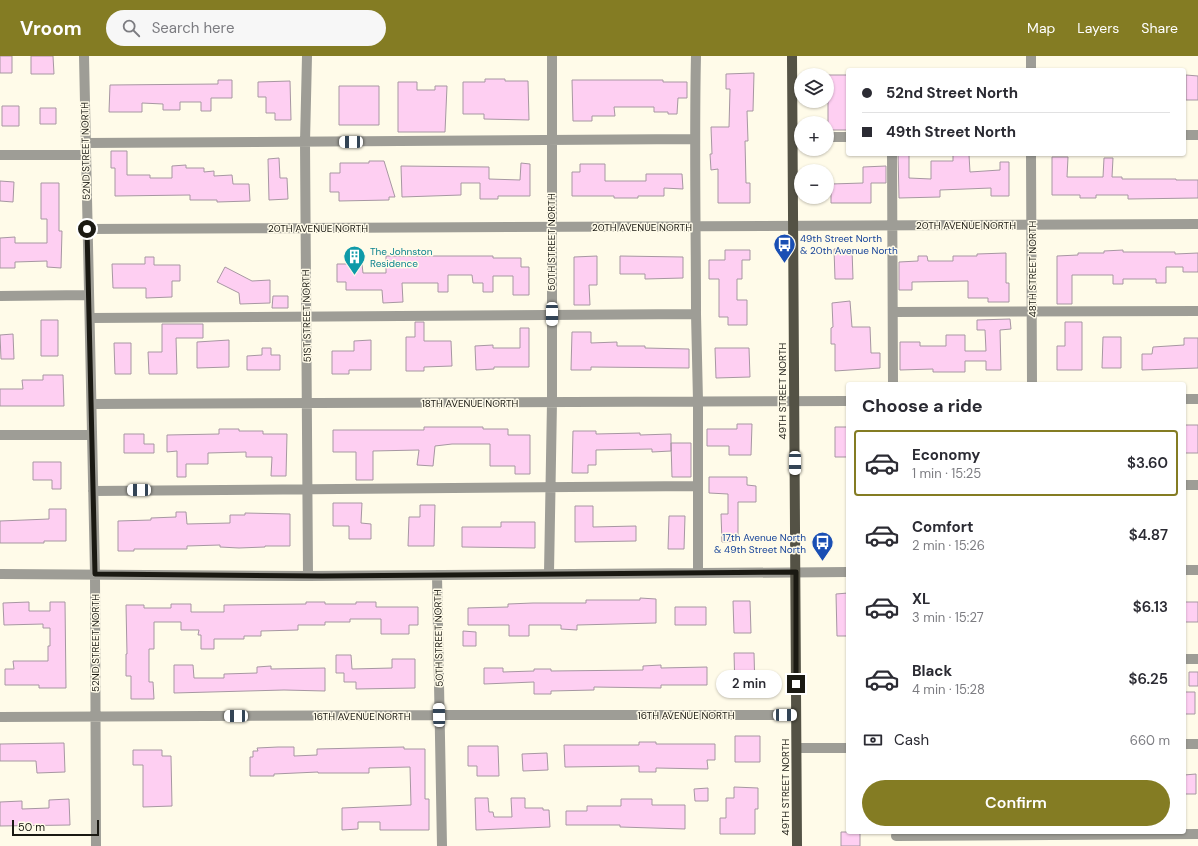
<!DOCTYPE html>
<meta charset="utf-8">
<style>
:root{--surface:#fff;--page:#f7f7f7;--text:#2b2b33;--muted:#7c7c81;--line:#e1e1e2;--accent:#847c23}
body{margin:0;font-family:"DM Sans",sans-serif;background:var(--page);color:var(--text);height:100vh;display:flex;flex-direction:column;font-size:15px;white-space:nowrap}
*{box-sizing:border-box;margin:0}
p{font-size:13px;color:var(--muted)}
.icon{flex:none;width:22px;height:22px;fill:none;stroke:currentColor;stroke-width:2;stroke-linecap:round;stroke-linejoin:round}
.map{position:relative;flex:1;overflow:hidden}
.side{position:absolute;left:846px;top:326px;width:340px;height:452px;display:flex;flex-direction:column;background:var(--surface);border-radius:4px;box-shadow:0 1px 3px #0004}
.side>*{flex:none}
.banner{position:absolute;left:846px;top:12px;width:340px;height:88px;border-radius:4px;box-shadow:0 1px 3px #0004;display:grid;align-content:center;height:88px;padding:0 16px;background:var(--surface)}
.controls{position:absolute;left:794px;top:12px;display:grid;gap:8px}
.controls a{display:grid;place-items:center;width:40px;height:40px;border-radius:50%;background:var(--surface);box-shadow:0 1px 3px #0004;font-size:20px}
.scale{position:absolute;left:12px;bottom:10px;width:87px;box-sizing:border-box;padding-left:4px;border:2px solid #1a1912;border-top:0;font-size:11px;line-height:14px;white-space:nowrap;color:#1a1912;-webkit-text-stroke:3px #fffbe9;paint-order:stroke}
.end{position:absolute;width:18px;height:18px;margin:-9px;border:5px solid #1a1912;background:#fff;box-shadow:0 0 0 2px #fff}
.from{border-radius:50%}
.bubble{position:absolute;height:28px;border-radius:14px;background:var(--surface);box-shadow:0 1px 3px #0004;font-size:13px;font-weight:600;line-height:28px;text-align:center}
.car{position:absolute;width:12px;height:24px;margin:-12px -6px;border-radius:5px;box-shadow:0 0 3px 1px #0007;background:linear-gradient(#fff 24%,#345 0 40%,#fff 0 76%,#345 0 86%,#fff 0)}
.banner b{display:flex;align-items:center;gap:14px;height:38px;font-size:15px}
.banner b+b{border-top:1px solid var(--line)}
.banner i{width:10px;height:10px;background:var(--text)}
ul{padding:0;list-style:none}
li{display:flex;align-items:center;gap:12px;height:66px;margin:0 8px 6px;padding:0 8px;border:2px solid transparent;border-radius:4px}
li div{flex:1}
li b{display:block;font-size:15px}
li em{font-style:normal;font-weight:600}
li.selected{border-color:var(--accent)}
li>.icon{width:36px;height:36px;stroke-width:1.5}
h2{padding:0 16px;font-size:18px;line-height:48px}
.pay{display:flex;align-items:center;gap:10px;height:44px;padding:0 16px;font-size:15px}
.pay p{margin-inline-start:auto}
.primary-button{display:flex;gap:8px;margin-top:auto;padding:8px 16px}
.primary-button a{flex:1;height:46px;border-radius:24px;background:var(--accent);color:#fff;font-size:16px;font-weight:600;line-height:46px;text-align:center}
header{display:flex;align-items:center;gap:24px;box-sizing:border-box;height:56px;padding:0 20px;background:var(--accent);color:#fff}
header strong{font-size:19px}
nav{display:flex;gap:22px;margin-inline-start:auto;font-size:14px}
.search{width:280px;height:36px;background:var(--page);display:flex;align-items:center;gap:10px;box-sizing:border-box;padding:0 14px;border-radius:22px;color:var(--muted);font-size:15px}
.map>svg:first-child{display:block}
</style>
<header>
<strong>Vroom</strong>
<div class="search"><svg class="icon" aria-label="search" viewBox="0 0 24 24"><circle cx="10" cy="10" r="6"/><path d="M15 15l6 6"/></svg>Search here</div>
<nav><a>Map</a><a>Layers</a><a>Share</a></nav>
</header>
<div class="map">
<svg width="1198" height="790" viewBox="0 0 1198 790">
<rect width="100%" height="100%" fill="#fffbe9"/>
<path fill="#fecff2" stroke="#a797a2" d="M0 0H12V17H0Z
M31 0H53L54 18H31Z
M754 17 753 55H747L748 85H745L746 127H750V147H718V113L711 114 710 98H712L711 71H729L730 33H726V18Z
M828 19H848V74H828Z
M1186 19 1198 20V44H1186Z
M485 23H505V25H528L529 64 484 63V58H463V26H485Z
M218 24H232V42H211V55H201V46H180V54H163V48L142 47V56H109L110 29 218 28Z
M572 24H663V26H687V42H678L677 58H668V56H654V51H614L615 60H592V65H573Z
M290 25 291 64H275V57H266V41H258V26Z
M398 26H417V34H435V30H447L445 76H398Z
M339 30H379V69H339Z
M2 50H19V70H2Z
M40 52H56V68H40Z
M111 95H127V119H150V122H172V110L186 109V112H204V116L214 115V120L232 119 233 128H249L250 145 217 146V144H190V139L115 140V112H111Z
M898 98H909V122L931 123V105H953V99H969L970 116 1000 114V106H1009V140H991V132L940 134V141L899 142Z
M1052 101H1068L1067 121H1103L1104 102H1113L1112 121H1122V123H1176V124H1198V142L1128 143V139H1096V142H1080V139H1052Z
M279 102 280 122H287L288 143 269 144 268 103Z
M369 105H384L395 141H389V144L339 145V136H330V117H340V107H369Z
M521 107 530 108V140H498V143H480V127H461V139L402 141 401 110 489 111V123L520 124Z
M580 108H605V125H646V118H682L683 133 664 132V140H638V142H614V140H572V116H580Z
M886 110V127H871V147H831V128L863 127V111Z
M0 125 14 126 13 146 0 145Z
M41 127H59V175H62L61 212 47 211V205L15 206V212H0V182L15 181V187H47V163H41Z
M834 193H852L853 223H835Z
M725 194H750V204H742V223H737V244H747V269H728V261H719V223H709V204H725Z
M1123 194V196H1175V198L1198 197V216H1183V211H1166V227H1156V223H1123V228H1113V219H1072V248H1057V200L1078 199V197H1104V195Z
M1006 197V227H1009V246H988V242H968V225L912 226V234H899V206L918 205V200H927L928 205H953V200H977V198Z
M386 200H493V202H521V211H529V239H513V220H493V236H483V227H473L472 219H448V236H438V227H402L403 246 383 247 382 234H346V226H337V208H362L363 217H386Z
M597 200V229H589L590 249H574V201Z
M620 200 683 201V222L645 223V218H620Z
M145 201H154V209H180V225H172V241L146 242V232H113L112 208H145Z
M225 211 252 225 270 224V247L240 248 239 237 217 226Z
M273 240H288V252H272Z
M850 245 852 271H870L871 297H880V312L835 315V288H831V272L833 271 832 247Z
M1010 263 1011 273 1000 274 1001 314H986V305H965V316H933V313L900 314V286H920V290H946V279H965V295H986L985 274H977V264Z
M41 264H58V300H41Z
M415 266H424V285H451L452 310 424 311V315H406V281H415Z
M1065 266H1082V314H1057V290H1065Z
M162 268H203V282H176L177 318H149L148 296H162Z
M520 272H529V311H494V313L476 314 475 290 493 289V292H520Z
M572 276H591V287L617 286V290H645V292L689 293V312L591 311V314H571Z
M13 278 14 303H1L0 279Z
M1103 281H1121V312H1102Z
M1184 282H1198V312L1142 314V298H1152L1153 291 1184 289Z
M229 284V311L197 312V286Z
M371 284V314H349V318H332V295H354V285Z
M114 287H131V318H115Z
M262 292H271V299H280V314H247V300L262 299Z
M715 292H749L750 321 716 322Z
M43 319H63L64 350H0V333H23L22 324H43Z
M737 368H752L751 399H729V390H707V373H737Z
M1184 369H1198V397H1184Z
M424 371H483V373H508V379H530V418H515V410H490V388H452L435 390 433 410 417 409 419 394 373 395V424H356V396H333V374H424Z
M835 371H848V401H835Z
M219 373H239V375H263V378H287L286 420H271L272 401H246V396L208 397V408H186V421H177V395L167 396V379L219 378Z
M573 375H596V378L640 377V379L671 378V395L652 396V393L596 394V409H588V417H572Z
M124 378H144V388H154V397H124Z
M671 387H691V421H672Z
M33 406H61V433H52V424H33Z
M709 421H747V429L756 430V446H738V485L722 486 721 458H728V438L709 437Z
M333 447H362L361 467 371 468V483H349V470H333Z
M420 449H435L434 490H408L409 461H420Z
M575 450H593V471L636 470V485L575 486Z
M49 453H66V485H44V487H0V465L49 463Z
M176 456H186L187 468 230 467V459H245V457L290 458V490H265V491L239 492 220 491V489L187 490V493H134V495H118V465L151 464V462L176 461Z
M669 460H685L684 493H668Z
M501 466H535V492L462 491V471H501Z
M848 537V580H837L836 538Z
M640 542 656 543V567L577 569V574L561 573V569H529V580H509V569H468V552L508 551V548L533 547H586V544H640Z
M733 545H750L751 577H734Z
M29 546V555H50V546H65L66 632H39V629H5V613H14L13 605H48V590H50V572H43V568L4 569 3 547Z
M306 546H325V548H356V546H376V551H418V569H409V578H381V563H350V566H325V569H298V574L261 575V580H244V583H214V593H201V579H198L199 574H181V566H154V593H149V626H153L154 643H131V620H126V598H127L126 549H144V552H171V548H191V556H224V549L306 548Z
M1184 546H1198V566H1185Z
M675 551H706V569H675Z
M463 575 476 576V590H463Z
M734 597H754L755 635H735Z
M336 599H351L352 613 392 612V603H415V632L356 633V626H344V617H336Z
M174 609H193L194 622H224V618L257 617V611L271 610V613L325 612V635L284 634 174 637Z
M661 609V612L707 611V629H661V632L594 631V634L551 635V638H534V626L484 628V612H503V616L534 615V613H551V615L643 614V610Z
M1189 616H1198V630H1189Z
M1184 636H1195V658H1184Z
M735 680H760V706H735Z
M639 686H656V688H715V704H707L708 713 656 712V716H639V710L565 711 564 689H639Z
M64 687 65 716 37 717 36 705H0V688Z
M468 690H498L499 720H477V710H468Z
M278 691H294V700L317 699V693L404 691V693H425V743H429V774H380V766H358V773L342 774V752L411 749 410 711 369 712V717H318V716L274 718V720H250V701H253V695H258L257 692Z
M133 694H162V700H171L172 750 143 751V709H133Z
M547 697 548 714 523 715 522 698Z
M1196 718V738H1184V719Z
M734 731 758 732V753H755V778H720V762H726V742H734Z
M708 732V745H695L694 733Z
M475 742H488L489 756H493L494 761H512L511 742H525V752H543V754H549L550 771 476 774Z
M69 743 70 769 0 770V746L22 745V753L49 752V744Z
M621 743H652V749H685V773L620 771V769H566V755H587V750H621Z
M841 776H860V790H841Z"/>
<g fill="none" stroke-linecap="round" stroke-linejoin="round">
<path stroke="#9e9d96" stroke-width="10" d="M84 0 95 518 96 790
M307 0 305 86 308 520
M1031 0V14
M1184 79H1198
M827 81H848
M85 87 694 83
M892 98 893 328
M1031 98 1032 328
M0 99H86
M87 173 1198 168
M0 240 89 239
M893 256 1198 255
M696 258C696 172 694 86 696 0
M90 262 696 258 698 345V516
M1184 343H1198
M92 348 848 345
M0 379H91
M1184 429H1198
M93 435 697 430
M1184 514H1198
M549 517 552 346V0
M0 518 308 520 848 516
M437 519 442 790
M1184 603H1198
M0 661 439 659H796
M1184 688H1198
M797 692H848
M896 780 1198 778"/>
<path stroke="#545245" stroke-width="10" d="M792 0 797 790"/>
</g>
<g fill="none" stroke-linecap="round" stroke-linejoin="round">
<path stroke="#1a1912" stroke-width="5" d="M87 173 95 518 322 520 796 516V628"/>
</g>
<defs>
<symbol id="bus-pin" viewBox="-11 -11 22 30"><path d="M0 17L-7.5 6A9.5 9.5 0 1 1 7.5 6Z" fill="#1a4fb4" stroke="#fffbe9"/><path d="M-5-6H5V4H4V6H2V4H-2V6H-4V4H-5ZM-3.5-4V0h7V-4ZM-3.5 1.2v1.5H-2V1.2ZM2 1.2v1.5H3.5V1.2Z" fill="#fff"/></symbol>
<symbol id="building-pin" viewBox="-11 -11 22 30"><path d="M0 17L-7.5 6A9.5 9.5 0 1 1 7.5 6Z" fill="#0f9aa8" stroke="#fffbe9"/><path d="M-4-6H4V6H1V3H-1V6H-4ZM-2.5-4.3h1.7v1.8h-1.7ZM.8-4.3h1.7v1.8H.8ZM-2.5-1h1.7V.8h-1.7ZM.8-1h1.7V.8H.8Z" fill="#fff"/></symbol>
</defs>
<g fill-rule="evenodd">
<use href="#bus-pin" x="772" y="176" width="25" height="34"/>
<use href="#building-pin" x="342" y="188" width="25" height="34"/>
<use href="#bus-pin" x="810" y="474" width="25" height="34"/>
</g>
<g text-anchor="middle" stroke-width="3" stroke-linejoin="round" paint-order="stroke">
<g font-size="10" fill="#1a1912" stroke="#fffbe9">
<text transform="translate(85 95) rotate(-91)" y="4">52ND STREET NORTH</text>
<text x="966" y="173">20TH AVENUE NORTH</text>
<text x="642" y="175">20TH AVENUE NORTH</text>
<text x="318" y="176">20TH AVENUE NORTH</text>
<text transform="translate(551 186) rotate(-90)" y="4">50TH STREET NORTH</text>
<text transform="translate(1032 213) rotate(-90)" y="4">48TH STREET NORTH</text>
<text transform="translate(306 260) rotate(-91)" y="4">51ST STREET NORTH</text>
<text transform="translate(782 335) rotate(-90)" y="4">49TH STREET NORTH</text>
<text x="470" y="351">18TH AVENUE NORTH</text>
<text transform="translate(438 582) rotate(-91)" y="4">50TH STREET NORTH</text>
<text transform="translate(95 587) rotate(-90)" y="4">52ND STREET NORTH</text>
<text x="686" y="663">16TH AVENUE NORTH</text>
<text x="362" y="664">16TH AVENUE NORTH</text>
<text transform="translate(785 731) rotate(-90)" y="4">49TH STREET NORTH</text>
</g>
<g font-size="10" fill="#164399" stroke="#fffbe9" text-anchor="start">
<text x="800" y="186">49th Street North<tspan x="800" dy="12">&amp; 20th Avenue North</tspan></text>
<text x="806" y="485" text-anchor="end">17th Avenue North<tspan x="806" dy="12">&amp; 49th Street North</tspan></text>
</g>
<g font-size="10" fill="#0d838f" stroke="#fffbe9" text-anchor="start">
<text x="370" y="199">The Johnston<tspan x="370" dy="12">Residence</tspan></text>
</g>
</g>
</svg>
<div class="controls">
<a><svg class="icon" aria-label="layers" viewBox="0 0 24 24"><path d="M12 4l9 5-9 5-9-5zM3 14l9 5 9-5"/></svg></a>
<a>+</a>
<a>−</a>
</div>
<div class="scale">50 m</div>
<i class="end from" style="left:87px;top:173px"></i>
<i class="end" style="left:796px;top:628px"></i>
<div class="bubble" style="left:716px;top:614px;width:66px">2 min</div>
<i class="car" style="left:351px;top:86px;rotate:270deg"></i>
<i class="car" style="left:552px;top:258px;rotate:180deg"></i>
<i class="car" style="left:795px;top:407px;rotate:180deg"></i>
<i class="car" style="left:139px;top:434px;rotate:270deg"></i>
<i class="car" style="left:439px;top:659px;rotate:359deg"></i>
<i class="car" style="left:785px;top:659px;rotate:90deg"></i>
<i class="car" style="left:236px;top:660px;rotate:270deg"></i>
<div class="banner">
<b><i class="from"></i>52nd Street North</b>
<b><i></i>49th Street North</b>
</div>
<section class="side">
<h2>Choose a ride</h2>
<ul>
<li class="selected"><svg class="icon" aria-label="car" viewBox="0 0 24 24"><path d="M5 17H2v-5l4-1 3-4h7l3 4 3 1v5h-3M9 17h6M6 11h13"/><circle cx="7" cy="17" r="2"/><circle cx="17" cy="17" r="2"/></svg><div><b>Economy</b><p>1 min · 15:25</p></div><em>$3.60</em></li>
<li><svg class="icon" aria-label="car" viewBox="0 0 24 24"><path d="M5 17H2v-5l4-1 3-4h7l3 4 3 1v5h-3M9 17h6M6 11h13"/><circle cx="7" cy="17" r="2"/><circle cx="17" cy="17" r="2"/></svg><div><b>Comfort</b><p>2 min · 15:26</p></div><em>$4.87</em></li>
<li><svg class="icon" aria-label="car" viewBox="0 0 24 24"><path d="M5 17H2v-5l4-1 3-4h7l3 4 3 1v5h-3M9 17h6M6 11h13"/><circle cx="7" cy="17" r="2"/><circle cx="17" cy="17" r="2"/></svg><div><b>XL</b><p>3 min · 15:27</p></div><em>$6.13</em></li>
<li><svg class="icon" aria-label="car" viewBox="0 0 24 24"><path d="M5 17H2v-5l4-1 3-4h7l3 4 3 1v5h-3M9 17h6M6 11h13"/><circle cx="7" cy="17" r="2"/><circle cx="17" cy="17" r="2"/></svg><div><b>Black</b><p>4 min · 15:28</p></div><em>$6.25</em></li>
</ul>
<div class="pay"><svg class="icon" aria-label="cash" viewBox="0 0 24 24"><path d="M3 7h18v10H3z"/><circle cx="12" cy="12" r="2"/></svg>Cash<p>660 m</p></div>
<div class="primary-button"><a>Confirm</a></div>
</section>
</div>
